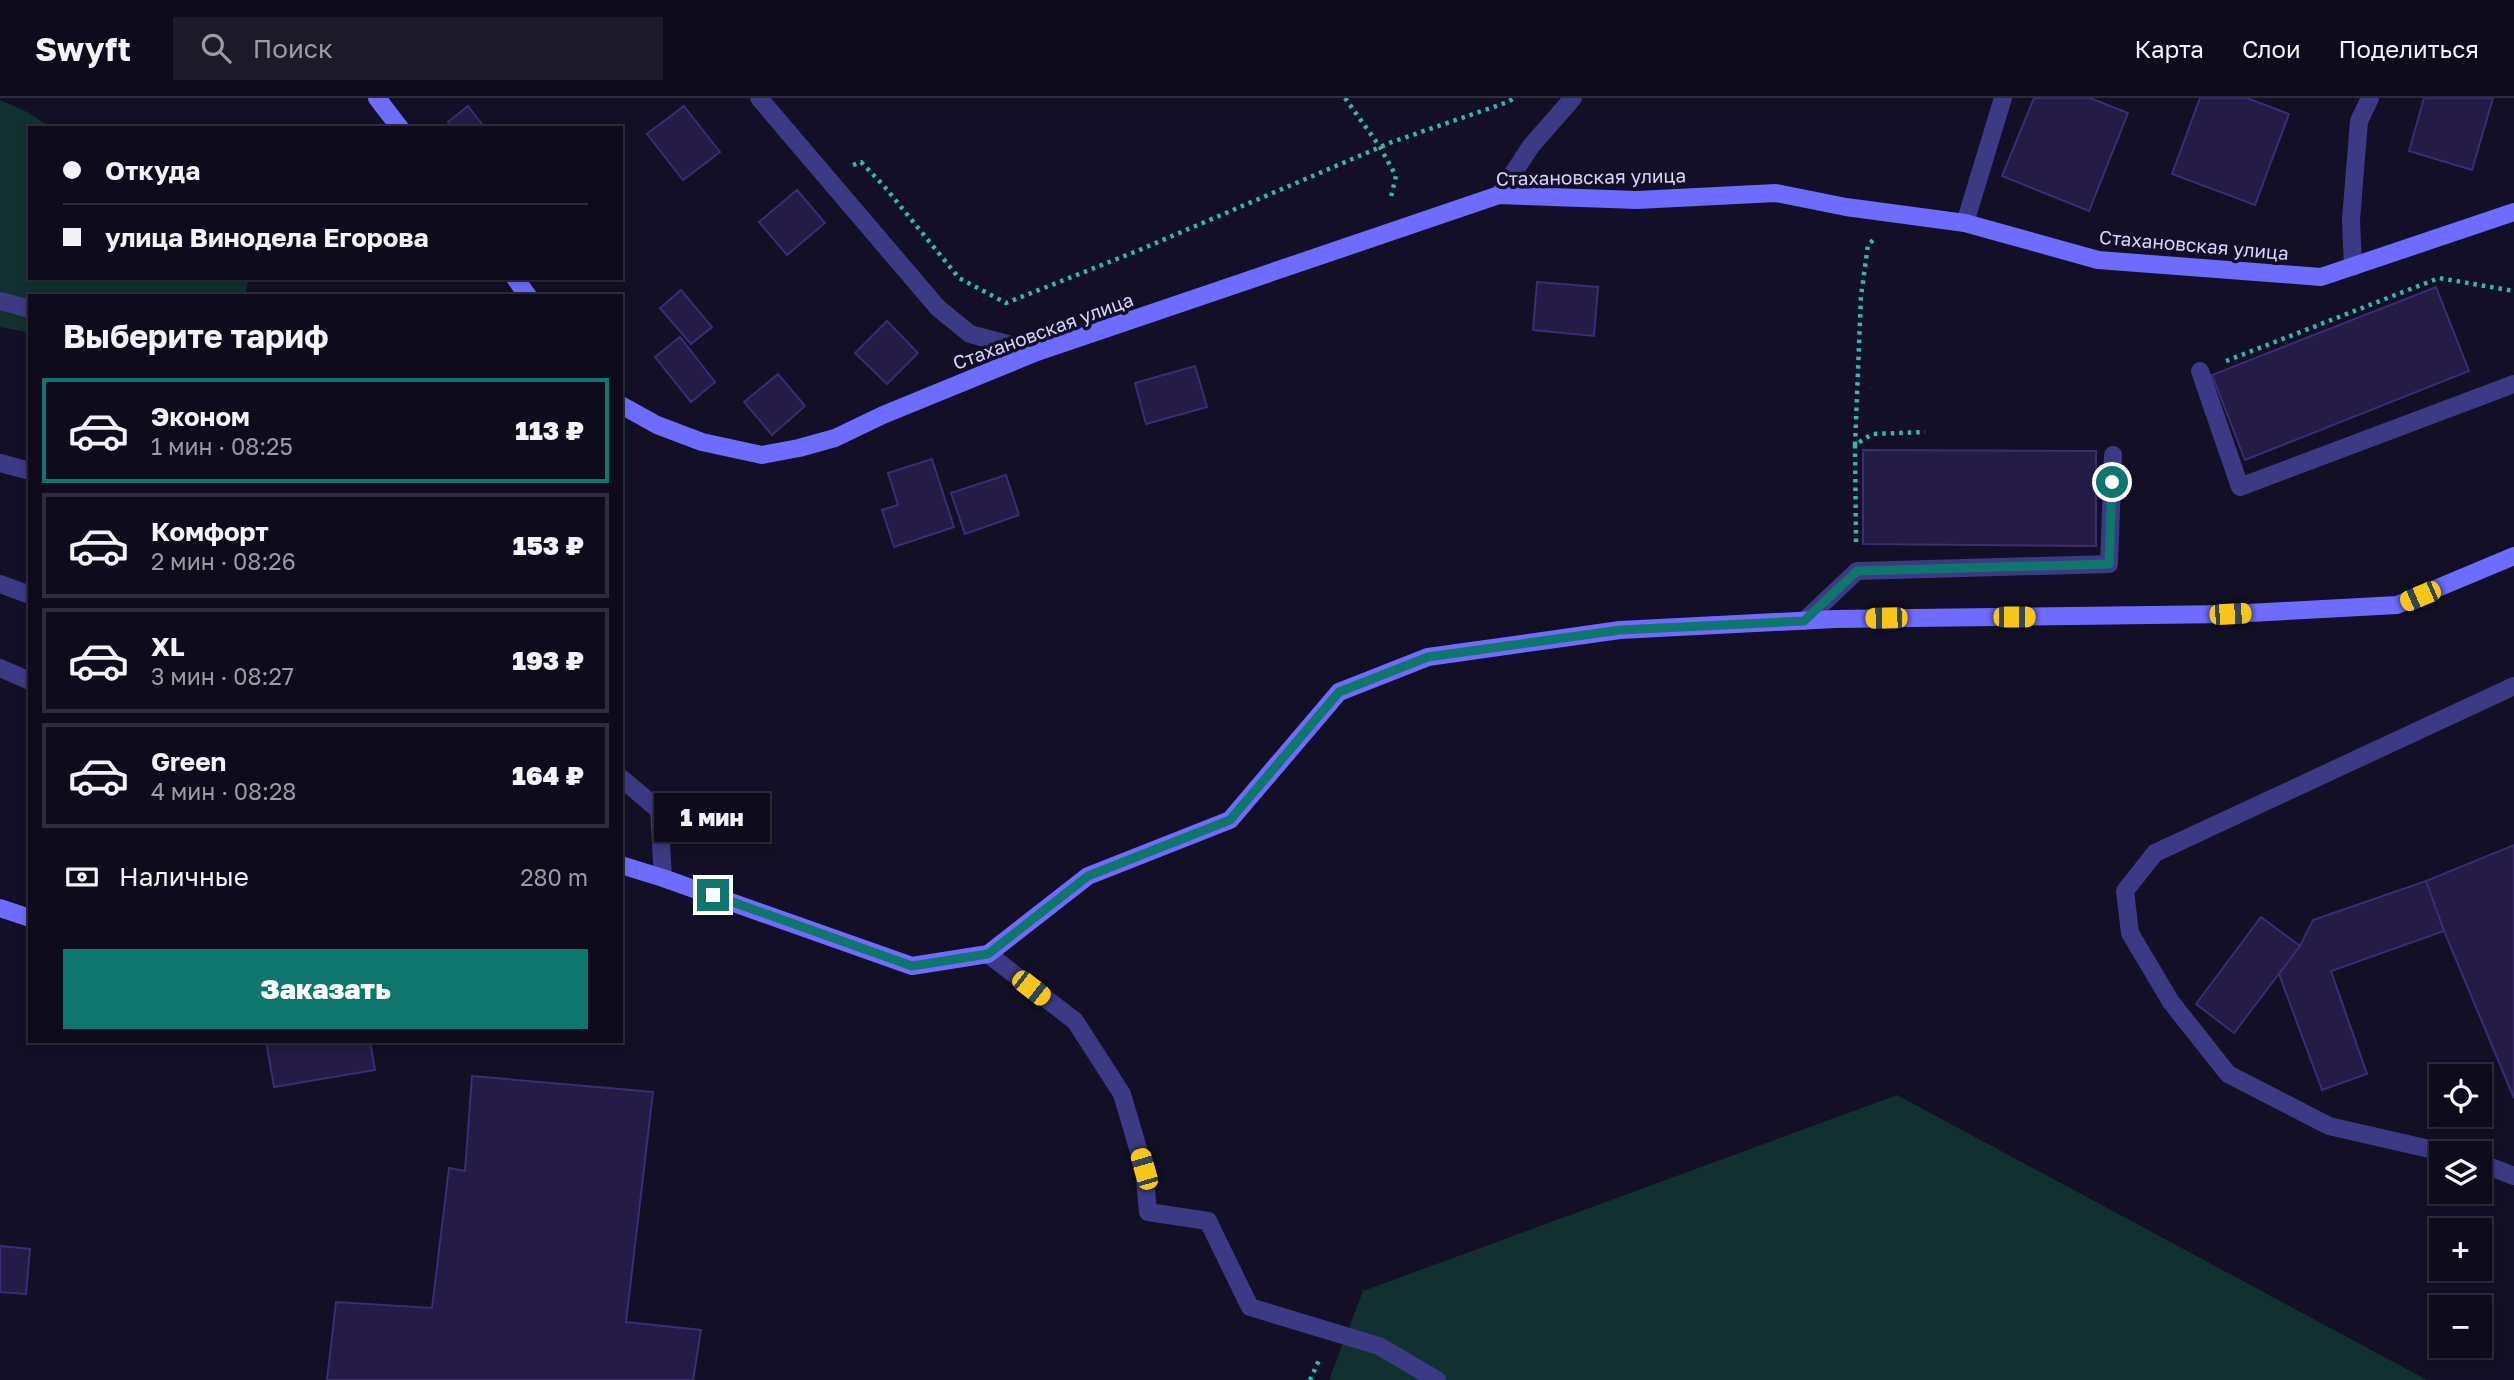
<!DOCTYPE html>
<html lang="ru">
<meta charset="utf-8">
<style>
:root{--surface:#0e0b1c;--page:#1c1929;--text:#f1f3f6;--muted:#9b9ba3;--line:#2e2b3b;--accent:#0f766e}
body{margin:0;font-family:"Golos Text",sans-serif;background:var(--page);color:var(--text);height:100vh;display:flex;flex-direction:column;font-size:26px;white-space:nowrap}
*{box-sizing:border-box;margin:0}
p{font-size:23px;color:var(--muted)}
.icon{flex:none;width:38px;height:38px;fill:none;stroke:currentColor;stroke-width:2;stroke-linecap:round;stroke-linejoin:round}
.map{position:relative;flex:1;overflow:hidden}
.details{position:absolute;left:28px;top:196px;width:595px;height:749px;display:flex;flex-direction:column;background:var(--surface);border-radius:0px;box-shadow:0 4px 10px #0003,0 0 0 2px var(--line)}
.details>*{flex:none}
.guide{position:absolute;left:28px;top:28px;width:595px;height:154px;border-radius:0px;box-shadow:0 4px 10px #0003,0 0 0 2px var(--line);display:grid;align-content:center;height:154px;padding:0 35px;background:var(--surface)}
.controls{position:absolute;left:2429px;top:966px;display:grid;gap:14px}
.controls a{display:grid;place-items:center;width:63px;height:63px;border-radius:0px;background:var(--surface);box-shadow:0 4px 10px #0003,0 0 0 2px var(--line);font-size:35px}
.end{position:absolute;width:32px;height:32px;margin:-16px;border:9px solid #0f766e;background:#fff;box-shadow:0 0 0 4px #fff}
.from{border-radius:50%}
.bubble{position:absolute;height:49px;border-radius:0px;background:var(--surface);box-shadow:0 4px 10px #0003,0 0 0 2px var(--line);font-size:23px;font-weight:800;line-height:49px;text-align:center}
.car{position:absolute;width:21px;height:42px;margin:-21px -10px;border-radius:9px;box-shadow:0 0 5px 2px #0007;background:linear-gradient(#f5c518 24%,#345 0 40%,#f5c518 0 76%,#345 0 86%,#f5c518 0)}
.guide b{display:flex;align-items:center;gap:24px;height:66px;font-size:26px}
.guide b+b{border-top:2px solid var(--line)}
.guide i{width:18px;height:18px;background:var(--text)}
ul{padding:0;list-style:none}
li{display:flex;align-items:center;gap:21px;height:105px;margin:0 14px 10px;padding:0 21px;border:4px solid var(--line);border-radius:0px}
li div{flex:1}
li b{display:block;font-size:26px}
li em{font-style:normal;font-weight:800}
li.current{border-color:var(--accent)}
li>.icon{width:63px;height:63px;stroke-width:1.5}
h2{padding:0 35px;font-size:32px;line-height:84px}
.pay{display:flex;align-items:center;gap:18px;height:77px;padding:0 35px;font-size:26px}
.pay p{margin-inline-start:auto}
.cta{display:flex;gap:14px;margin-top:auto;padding:14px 35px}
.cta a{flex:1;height:80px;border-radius:0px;background:var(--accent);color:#fff;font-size:28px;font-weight:800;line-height:80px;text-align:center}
header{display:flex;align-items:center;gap:42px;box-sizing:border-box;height:98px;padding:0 35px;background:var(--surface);border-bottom:2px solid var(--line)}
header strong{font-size:33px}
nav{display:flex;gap:38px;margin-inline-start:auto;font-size:24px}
.search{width:490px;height:63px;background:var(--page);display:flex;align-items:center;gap:18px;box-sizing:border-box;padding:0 24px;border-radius:0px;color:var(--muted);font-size:26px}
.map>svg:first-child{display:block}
</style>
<header>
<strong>Swyft</strong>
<div class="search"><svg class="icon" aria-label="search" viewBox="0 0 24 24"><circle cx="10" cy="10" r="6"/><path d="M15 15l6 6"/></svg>Поиск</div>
<nav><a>Карта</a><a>Слои</a><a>Поделиться</a></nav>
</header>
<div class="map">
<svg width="2514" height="1282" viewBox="0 0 2514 1282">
<rect width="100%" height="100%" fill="#130f26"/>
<path fill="#12302f" d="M0 2 27 14 52 30H30V180H249L245 198H30V235L0 229Z
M1897 997 2427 1282H1329L1363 1193Z"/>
<path fill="#241b47" stroke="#3b2d73" stroke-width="2" d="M2034 0H2090L2128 15 2089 113 2002 78Z
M2200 0H2247L2289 16 2255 107 2172 76Z
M2424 0H2493L2472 72 2409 53Z
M468 8 485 30H452L448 24Z
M684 8 720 54 683 82 647 36Z
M797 92 825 125 787 157 759 124Z
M1537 184 1598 189 1594 238 1533 232Z
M2436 189 2469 273 2245 362 2212 277Z
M681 192 712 229 691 246 660 210Z
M887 223 918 255 887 286 855 255Z
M680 239 715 284 691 304 655 259Z
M1195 268 1207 309 1146 326 1135 285Z
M778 276 805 308 772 337 744 304Z
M1863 352 2096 353V448L1863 446Z
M932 361 954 429 894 449 882 412 898 407 888 375Z
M1006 377 1019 417 965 436 951 395Z
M2514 747V1000L2444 833 2426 783Z
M2426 783 2444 833 2331 873 2367 976 2322 992 2279 876 2300 848 2313 822Z
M2261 819 2300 848 2234 935 2196 906Z
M266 943H370L375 972 274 989Z
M472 978 653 994 626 1224 701 1232 693 1282H327L336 1204 432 1210 449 1070 465 1073Z
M0 1148 30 1151 26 1196 0 1194Z"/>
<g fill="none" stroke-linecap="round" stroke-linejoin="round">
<path stroke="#2fb8b0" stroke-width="4.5" stroke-dasharray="3.5 5" stroke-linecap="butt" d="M1345 0 1380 49 1396 78 1390 103
M853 67 861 64 884 88 959 180 1006 205 1137 153 1392 44 1508 4 1514 0
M2226 263 2439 180 2514 193
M1855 347 1861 198 1868 147 1874 141
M1856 444 1855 347 1872 336 1925 334
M1310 1282 1320 1260"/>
<path stroke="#3d3a85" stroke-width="18" d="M759 0 938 210 970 236 1037 254
M1499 97 1531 48 1573 0
M0 203 30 211
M2200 273 2240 389 2514 286
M0 365 30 373
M0 486 30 497
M1804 523 1857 473 2109 466 2113 357
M0 570 30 583
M621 680 659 712 663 780
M988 856 1075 923 1122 996 1144 1071 1148 1114 1208 1123 1250 1209 1379 1248 1437 1282
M2447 1055 2329 1028 2228 976 2171 904 2130 835 2125 793 2155 755 2514 588
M2480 1065 2514 1078"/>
<path stroke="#3d3a85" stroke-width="18" d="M1965 125 2003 0
M2353 169 2351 122 2359 23 2370 0"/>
<path stroke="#6f6bff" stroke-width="18" d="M377 0 400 30
M515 180 528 198
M621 307 657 327 702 344 762 357 799 350 835 340 883 317 1037 254 1499 97 1637 102 1776 95 1846 109 1965 125 2098 162 2321 179 2514 114
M621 767 663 780 912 868 988 856 1088 778 1230 722 1339 594 1428 559 1620 532 1835 521 2230 516 2397 507 2514 458
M0 810 30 820"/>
</g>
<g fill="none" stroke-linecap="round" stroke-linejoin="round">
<path stroke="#0f766e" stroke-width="9" d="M713 797 912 868 988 856 1088 778 1230 722 1339 594 1428 559 1620 532 1804 523 1857 473 2109 466 2112 384"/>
</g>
<g text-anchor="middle" stroke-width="7" stroke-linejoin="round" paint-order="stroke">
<g font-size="19" fill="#d9d4ff" stroke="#130f26">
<text transform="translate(1591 79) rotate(-1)" y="7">Стахановская улица</text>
<text transform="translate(2194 147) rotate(5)" y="7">Стахановская улица</text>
<text transform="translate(1043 233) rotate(-20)" y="7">Стахановская улица</text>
</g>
</g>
</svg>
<div class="controls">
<a><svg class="icon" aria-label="locate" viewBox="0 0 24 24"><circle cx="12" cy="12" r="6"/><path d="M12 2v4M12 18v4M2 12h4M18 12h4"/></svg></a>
<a><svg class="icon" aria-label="layers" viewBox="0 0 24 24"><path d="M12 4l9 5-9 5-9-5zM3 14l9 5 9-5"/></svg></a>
<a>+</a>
<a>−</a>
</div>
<i class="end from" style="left:2112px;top:384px"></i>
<i class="end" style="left:713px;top:797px"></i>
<div class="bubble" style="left:654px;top:695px;width:116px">1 мин</div>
<i class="car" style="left:2420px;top:498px;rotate:247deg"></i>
<i class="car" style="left:2230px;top:516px;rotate:87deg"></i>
<i class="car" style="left:2014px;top:519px;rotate:90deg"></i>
<i class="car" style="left:1886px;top:520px;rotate:269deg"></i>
<i class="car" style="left:1031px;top:890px;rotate:128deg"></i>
<i class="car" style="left:1144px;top:1071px;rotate:344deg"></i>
<div class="guide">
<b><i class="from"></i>Откуда</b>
<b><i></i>улица Винодела Егорова</b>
</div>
<section class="details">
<h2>Выберите тариф</h2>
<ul>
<li class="current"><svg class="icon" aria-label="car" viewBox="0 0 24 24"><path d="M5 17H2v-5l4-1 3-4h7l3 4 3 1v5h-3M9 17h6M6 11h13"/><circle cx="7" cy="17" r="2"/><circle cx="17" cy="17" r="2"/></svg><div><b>Эконом</b><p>1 мин · 08:25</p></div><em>113 ₽</em></li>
<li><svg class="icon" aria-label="car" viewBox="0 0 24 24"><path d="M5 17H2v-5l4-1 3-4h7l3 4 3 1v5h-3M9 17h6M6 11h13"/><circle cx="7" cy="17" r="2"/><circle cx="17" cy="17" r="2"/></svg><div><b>Комфорт</b><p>2 мин · 08:26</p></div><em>153 ₽</em></li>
<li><svg class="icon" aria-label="car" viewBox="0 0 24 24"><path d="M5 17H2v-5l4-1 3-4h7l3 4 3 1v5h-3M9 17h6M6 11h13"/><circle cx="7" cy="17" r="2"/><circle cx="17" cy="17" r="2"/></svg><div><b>XL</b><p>3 мин · 08:27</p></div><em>193 ₽</em></li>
<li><svg class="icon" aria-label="car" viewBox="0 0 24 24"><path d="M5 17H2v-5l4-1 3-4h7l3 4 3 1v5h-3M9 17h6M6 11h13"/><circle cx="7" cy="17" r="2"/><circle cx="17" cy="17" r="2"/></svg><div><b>Green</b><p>4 мин · 08:28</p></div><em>164 ₽</em></li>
</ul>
<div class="pay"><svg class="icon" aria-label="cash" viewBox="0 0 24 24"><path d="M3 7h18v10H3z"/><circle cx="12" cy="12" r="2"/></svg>Наличные<p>280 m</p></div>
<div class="cta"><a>Заказать</a></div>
</section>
</div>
